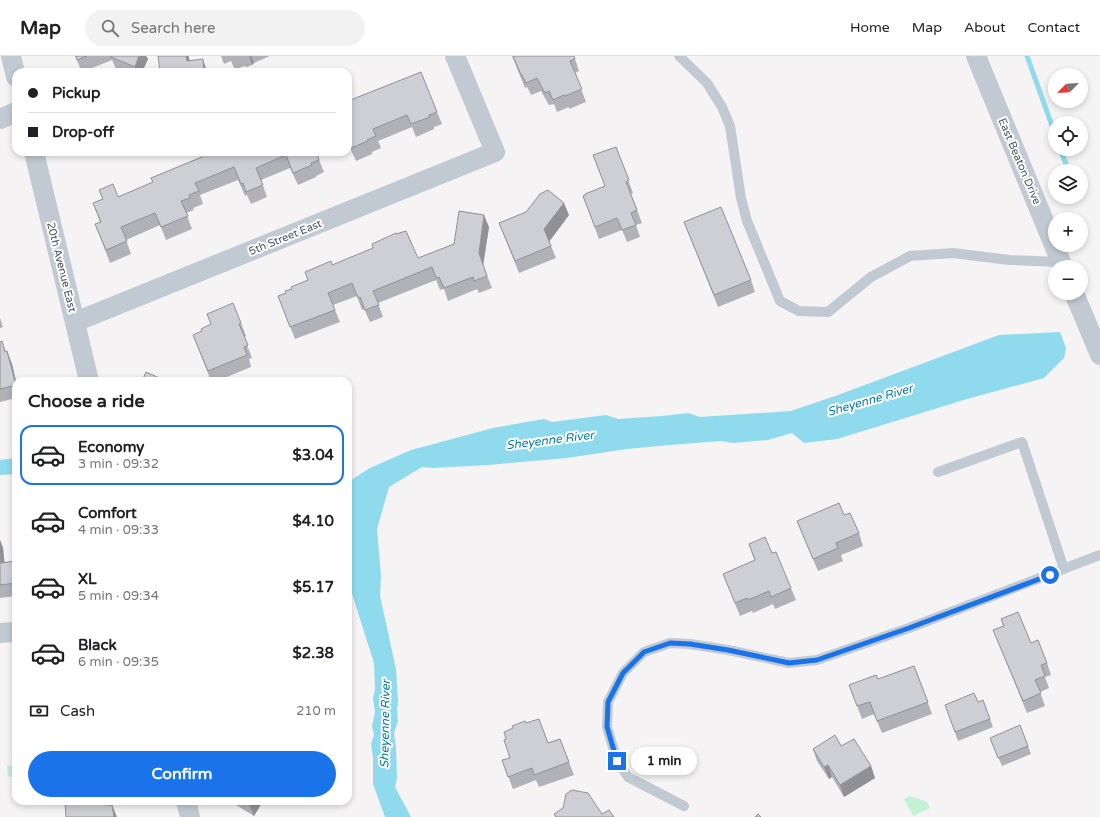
<!DOCTYPE html>
<meta charset="utf-8">
<style>
:root{--surface:#fff;--page:#f2f2f2;--text:#202124;--muted:#757577;--line:#e0e0e0;--accent:#1a73e8}
body{margin:0;font-family:"Varela Round",sans-serif;background:var(--page);color:var(--text);height:100vh;display:flex;flex-direction:column;font-size:15px;white-space:nowrap}
*{box-sizing:border-box;margin:0}
p{font-size:13px;color:var(--muted)}
.icon{flex:none;width:22px;height:22px;fill:none;stroke:currentColor;stroke-width:2;stroke-linecap:round;stroke-linejoin:round}
.map{position:relative;flex:1;overflow:hidden}
.side{position:absolute;left:12px;top:321px;width:340px;height:428px;display:flex;flex-direction:column;background:var(--surface);border-radius:12px;box-shadow:0 2px 6px #0003}
.side>*{flex:none}
.hud{position:absolute;left:12px;top:12px;width:340px;height:88px;border-radius:12px;box-shadow:0 2px 6px #0003;display:grid;align-content:center;height:88px;padding:0 16px;background:var(--surface)}
.needle{width:26px;rotate:246deg}
.controls{position:absolute;left:1048px;top:12px;display:grid;gap:8px}
.controls a{display:grid;place-items:center;width:40px;height:40px;border-radius:50%;background:var(--surface);box-shadow:0 2px 6px #0003;font-size:20px}
.end{position:absolute;width:18px;height:18px;margin:-9px;border:5px solid #1a73e8;background:#fff;box-shadow:0 0 0 2px #fff}
.from{border-radius:50%}
.bubble{position:absolute;height:28px;border-radius:14px;background:var(--surface);box-shadow:0 2px 6px #0003;font-size:13px;font-weight:700;line-height:28px;text-align:center}
.hud b{display:flex;align-items:center;gap:14px;height:38px;font-size:15px}
.hud b+b{border-top:1px solid var(--line)}
.hud i{width:10px;height:10px;background:var(--text)}
ul{padding:0;list-style:none}
li{display:flex;align-items:center;gap:12px;height:60px;margin:0 8px 6px;padding:0 8px;border:2px solid transparent;border-radius:12px}
li div{flex:1}
li b{display:block;font-size:15px}
li em{font-style:normal;font-weight:700}
li.selected{border-color:var(--accent)}
li>.icon{width:36px;height:36px;stroke-width:1.5}
h2{padding:0 16px;font-size:18px;line-height:48px}
.pay{display:flex;align-items:center;gap:10px;height:44px;padding:0 16px;font-size:15px}
.pay p{margin-inline-start:auto}
.action{display:flex;gap:8px;margin-top:auto;padding:8px 16px}
.action a{flex:1;height:46px;border-radius:24px;background:var(--accent);color:#fff;font-size:16px;font-weight:700;line-height:46px;text-align:center}
header{display:flex;align-items:center;gap:24px;box-sizing:border-box;height:56px;padding:0 20px;background:var(--surface);border-bottom:1px solid var(--line)}
header strong{font-size:19px}
nav{display:flex;gap:22px;margin-inline-start:auto;font-size:14px}
.search{width:280px;height:36px;background:var(--page);display:flex;align-items:center;gap:10px;box-sizing:border-box;padding:0 14px;border-radius:22px;color:var(--muted);font-size:15px}
.map>svg:first-child{display:block}
</style>
<header>
<strong>Map</strong>
<div class="search"><svg class="icon" aria-label="search" viewBox="0 0 24 24"><circle cx="10" cy="10" r="6"/><path d="M15 15l6 6"/></svg>Search here</div>
<nav><a>Home</a><a>Map</a><a>About</a><a>Contact</a></nav>
</header>
<div class="map">
<svg width="1100" height="761" viewBox="0 0 1100 761">
<rect width="100%" height="100%" fill="#f5f3f3"/>
<path fill="#c3f1d5" d="M16 709V720L8 721 7 710Z
M910 740 927 746 930 752 913 760 904 743Z"/>
<path fill="#90daee" d="M1060 276 1066 292 1064 302 1044 322 967 343 837 383 804 387 792 377 768 384 733 387 721 385 670 389 627 393 567 402 489 409 433 412 422 411 389 431 377 473 381 520 380 540 396 613 398 646 397 653 398 665 394 677 396 691 397 723 395 731 411 761H385L373 728V701L371 688 374 679 372 670 375 656 373 642 375 633 374 607 348 525V426L370 412 411 394 493 372 544 363 552 366 606 359 618 363 662 360 688 357 700 361 791 355 838 339 999 279Z
M15 402 16 418 0 419V404Z"/>
<g fill="none" stroke-linecap="round" stroke-linejoin="round">
<path stroke="#90daee" stroke-width="5" d="M1027 0 1055 78
M1060 93 1069 115"/>
<path stroke="#c1cad2" stroke-width="10" d="M679 0 707 27 722 51 730 70 741 142 747 165 780 245 799 255 828 256 871 221 910 200 953 197 1009 204 1061 206
M938 416 1022 386 1064 513
M684 750 628 721 617 705 607 671 608 646 623 617 644 596 670 587 690 588 728 594 789 607 817 604 909 572 1100 499"/>
<path stroke="#c1cad2" stroke-width="20" d="M11 0 16 21
M976 0 1063 211
M0 63 16 56
M34 96 89 325
M1074 237 1100 299
M75 266 495 96 455 0
M0 577 16 576
M186 745 190 761"/>
</g>
<path fill="#b0b2b7" d="M75 0H146L148 3 142 16H123L116 13 112 4 82 16Z
M221 0H270L254 7 252 9 247 11 244 10 235 14 231 5 224 8Z
M512 0H574L579 15 575 17 586 46 569 53V51L557 56 554 48 549 49 541 35 531 39 527 31 525 32Z
M348 45 437 56 442 68 434 71V73L416 81 412 71 378 85 381 92 372 96V98L356 105 350 92 348 93Z
M616 91 633 137 631 138 642 167 636 169 640 181 627 186 622 174 599 183 583 140 605 130Z
M316 96 324 116 316 120V121L298 129 290 112 261 124 267 141 251 148 247 139 245 140 238 124 200 139 203 148 193 152 194 154 186 157 192 173 166 184 160 169 126 184 131 198 110 207 95 168 100 166 93 147 103 143 99 134 118 141 153 126 151 122 201 101Z
M569 159 549 185 556 202 519 217 499 167Z
M684 166 751 224 755 236 718 251Z
M489 171 483 209 492 232 479 237 477 233 448 245 444 233 440 234 436 224 378 247 383 261 370 266 364 253 362 254 357 240 333 249 340 266 295 283 278 240 286 237 292 233 308 224 332 209 418 202 454 188Z
M207 258 241 267 246 280 244 281 252 302 249 303 251 311 217 325H211L193 279 202 275 211 268Z
M0 262 3 271 0 272Z
M2 285 6 296 7 295 12 308 16 325V342L0 346V286Z
M844 459 859 477 863 490 841 499 843 505 818 515 797 465Z
M0 484 3 492 4 506 16 505V540L0 542Z
M749 488 772 497 791 532 796 544 775 553 773 548 753 557 752 555 740 560 723 518 755 505Z
M1001 563 1031 587 1047 607 1051 619 1045 621 1049 632 1040 636 1045 650 1027 657 993 574 1003 570Z
M914 610 932 658 882 677 874 658 862 663 849 629 878 623Z
M983 644 993 671 958 685 945 649 978 646Z
M526 667 548 687 560 683 574 719 539 731 536 724 513 733 502 704 510 702 506 683Z
M990 682 1028 690 1031 698 1002 710Z
M841 690 871 710 875 722 844 741 832 721 829 723 817 705 813 693Z
M234 745H263L254 760 236 749Z"/>
<path fill="#909195" d="M139 0H146L148 3 142 16H137L135 11Z
M186 0H189V1L191 16 187 5Z
M249 0H251L254 7 252 9Z
M203 3 207 16H204Z
M564 147 569 159 549 186 544 173Z
M484 159 489 171 483 210 479 197Z
M7 295 12 308 16 325V329Z
M0 484 3 492 6 519 1 507 0 495Z
M828 709 832 721 829 723 824 711Z
M871 710 875 722 844 741 840 729Z
M106 745H109L111 761 106 749Z
M251 745H263L254 760 249 748Z
M112 749 117 761H114Z"/>
<path fill="#cdcfd5" stroke="#909195" d="M76 0H87L77 4Z
M111 0H139L135 11 111 1Z
M158 0H186L187 5 203 3 204 16H160Z
M513 0H574L575 3 570 5 582 33 565 40 564 39 553 44 549 35 545 37 537 22 526 27 522 19H521Z
M421 16 437 56 429 59 430 61 411 68 407 59 373 73 376 80 367 84 368 85 351 92 348 84V45Z
M616 91 629 124 626 126 637 154 631 157 636 169 622 174 617 162 595 171 583 140 586 139 585 138 605 130 593 99Z
M200 96H316L319 104 311 107 312 109 293 117 286 99 256 112 263 129 246 136 243 127 241 128 234 111 195 127 199 135 189 139 190 142 181 145 188 160 161 171 155 157 121 171 127 185 106 194 95 168 101 166 93 147 103 143 99 134 113 128 118 141 153 126 151 122 202 101Z
M548 134 564 147 544 173 551 190 515 205 499 167 526 156 540 138Z
M721 151 751 224 714 239 684 166Z
M459 155 484 159 479 197 487 220 474 225 473 221 444 232 439 221 436 222 432 211 373 235 379 249 365 254 360 241 358 242 352 227 328 237 335 254 290 271 278 240 286 237 285 235 292 233 291 231 308 224 305 216 331 205 332 209 373 192 372 188 396 177V178L406 175 418 202 454 188Z
M233 247 241 267 239 268 248 289 244 291 247 299 208 315 193 279 202 275 201 273 211 268 207 258Z
M2 285 5 296 7 295 16 329 0 333V286Z
M146 316 166 325H142Z
M839 447 844 459 850 457 859 477 836 487 838 492 813 503 797 465Z
M765 481 772 497 776 496 791 532 771 541 769 535 748 544 747 542 735 547 723 518 755 504 749 488Z
M0 495 1 507 16 505V527L0 529Z
M1018 556 1031 587 1038 584 1047 607 1041 609 1045 620 1035 624 1041 637 1023 645 993 574 1004 570 1001 563Z
M914 610 928 646 877 665 870 646 857 650 849 629 876 619 878 623Z
M974 637 978 646 983 644 990 663 955 676 945 649Z
M539 663 548 687 560 683 569 706 534 719 532 712 508 721 502 704 510 702 504 684 506 683 504 676 513 672 512 670 525 665 526 667Z
M1020 669 1028 690 998 702 990 682Z
M835 679 841 690 854 683 871 710 840 729 828 709 824 711 813 693Z
M572 734 588 737 602 758 609 754 614 761H556L554 758 563 752 566 738Z
M68 745H106V749H112L114 761H66L65 746Z
M244 745H251L249 748Z
M758 758 761 761H755Z"/>
<g fill="none" stroke-linecap="round" stroke-linejoin="round">
<path stroke="#1a73e8" stroke-width="5" d="M617 705 607 671 608 646 623 617 644 596 670 587 690 588 728 594 789 607 817 604 909 572 1050 519"/>
</g>
<g text-anchor="middle" stroke-width="4" stroke-linejoin="round" paint-order="stroke">
<g font-size="11" fill="#4a5661" stroke="#fff">
<text transform="translate(1020 105) rotate(67)" y="4">East Beaton Drive</text>
<text transform="translate(285 181) rotate(-22)" y="4">5th Street East</text>
<text transform="translate(62 211) rotate(76)" y="4">20th Avenue East</text>
</g>
<g font-size="12" font-style="italic" fill="#0c7c9b" stroke="#fff">
<text transform="translate(870 344) rotate(-16)" y="4">Sheyenne River</text>
<text transform="translate(550 384) rotate(-7)" y="4">Sheyenne River</text>
<text transform="translate(385 668) rotate(-89)" y="4">Sheyenne River</text>
</g>
</g>
</svg>
<div class="controls">
<a><svg class="needle" viewBox="-14 -14 28 28"><path d="M0-13l5 13h-10z" fill="#e53935"/><path d="M0 13l5-13h-10z" fill="#757577"/></svg></a>
<a><svg class="icon" aria-label="locate" viewBox="0 0 24 24"><circle cx="12" cy="12" r="6"/><path d="M12 2v4M12 18v4M2 12h4M18 12h4"/></svg></a>
<a><svg class="icon" aria-label="layers" viewBox="0 0 24 24"><path d="M12 4l9 5-9 5-9-5zM3 14l9 5 9-5"/></svg></a>
<a>+</a>
<a>−</a>
</div>
<i class="end from" style="left:1050px;top:519px"></i>
<i class="end" style="left:617px;top:705px"></i>
<div class="bubble" style="left:631px;top:691px;width:66px">1 min</div>
<div class="hud">
<b><i class="from"></i>Pickup</b>
<b><i></i>Drop-off</b>
</div>
<section class="side">
<h2>Choose a ride</h2>
<ul>
<li class="selected"><svg class="icon" aria-label="car" viewBox="0 0 24 24"><path d="M5 17H2v-5l4-1 3-4h7l3 4 3 1v5h-3M9 17h6M6 11h13"/><circle cx="7" cy="17" r="2"/><circle cx="17" cy="17" r="2"/></svg><div><b>Economy</b><p>3 min · 09:32</p></div><em>$3.04</em></li>
<li><svg class="icon" aria-label="car" viewBox="0 0 24 24"><path d="M5 17H2v-5l4-1 3-4h7l3 4 3 1v5h-3M9 17h6M6 11h13"/><circle cx="7" cy="17" r="2"/><circle cx="17" cy="17" r="2"/></svg><div><b>Comfort</b><p>4 min · 09:33</p></div><em>$4.10</em></li>
<li><svg class="icon" aria-label="car" viewBox="0 0 24 24"><path d="M5 17H2v-5l4-1 3-4h7l3 4 3 1v5h-3M9 17h6M6 11h13"/><circle cx="7" cy="17" r="2"/><circle cx="17" cy="17" r="2"/></svg><div><b>XL</b><p>5 min · 09:34</p></div><em>$5.17</em></li>
<li><svg class="icon" aria-label="car" viewBox="0 0 24 24"><path d="M5 17H2v-5l4-1 3-4h7l3 4 3 1v5h-3M9 17h6M6 11h13"/><circle cx="7" cy="17" r="2"/><circle cx="17" cy="17" r="2"/></svg><div><b>Black</b><p>6 min · 09:35</p></div><em>$2.38</em></li>
</ul>
<div class="pay"><svg class="icon" aria-label="cash" viewBox="0 0 24 24"><path d="M3 7h18v10H3z"/><circle cx="12" cy="12" r="2"/></svg>Cash<p>210 m</p></div>
<div class="action"><a>Confirm</a></div>
</section>
</div>
